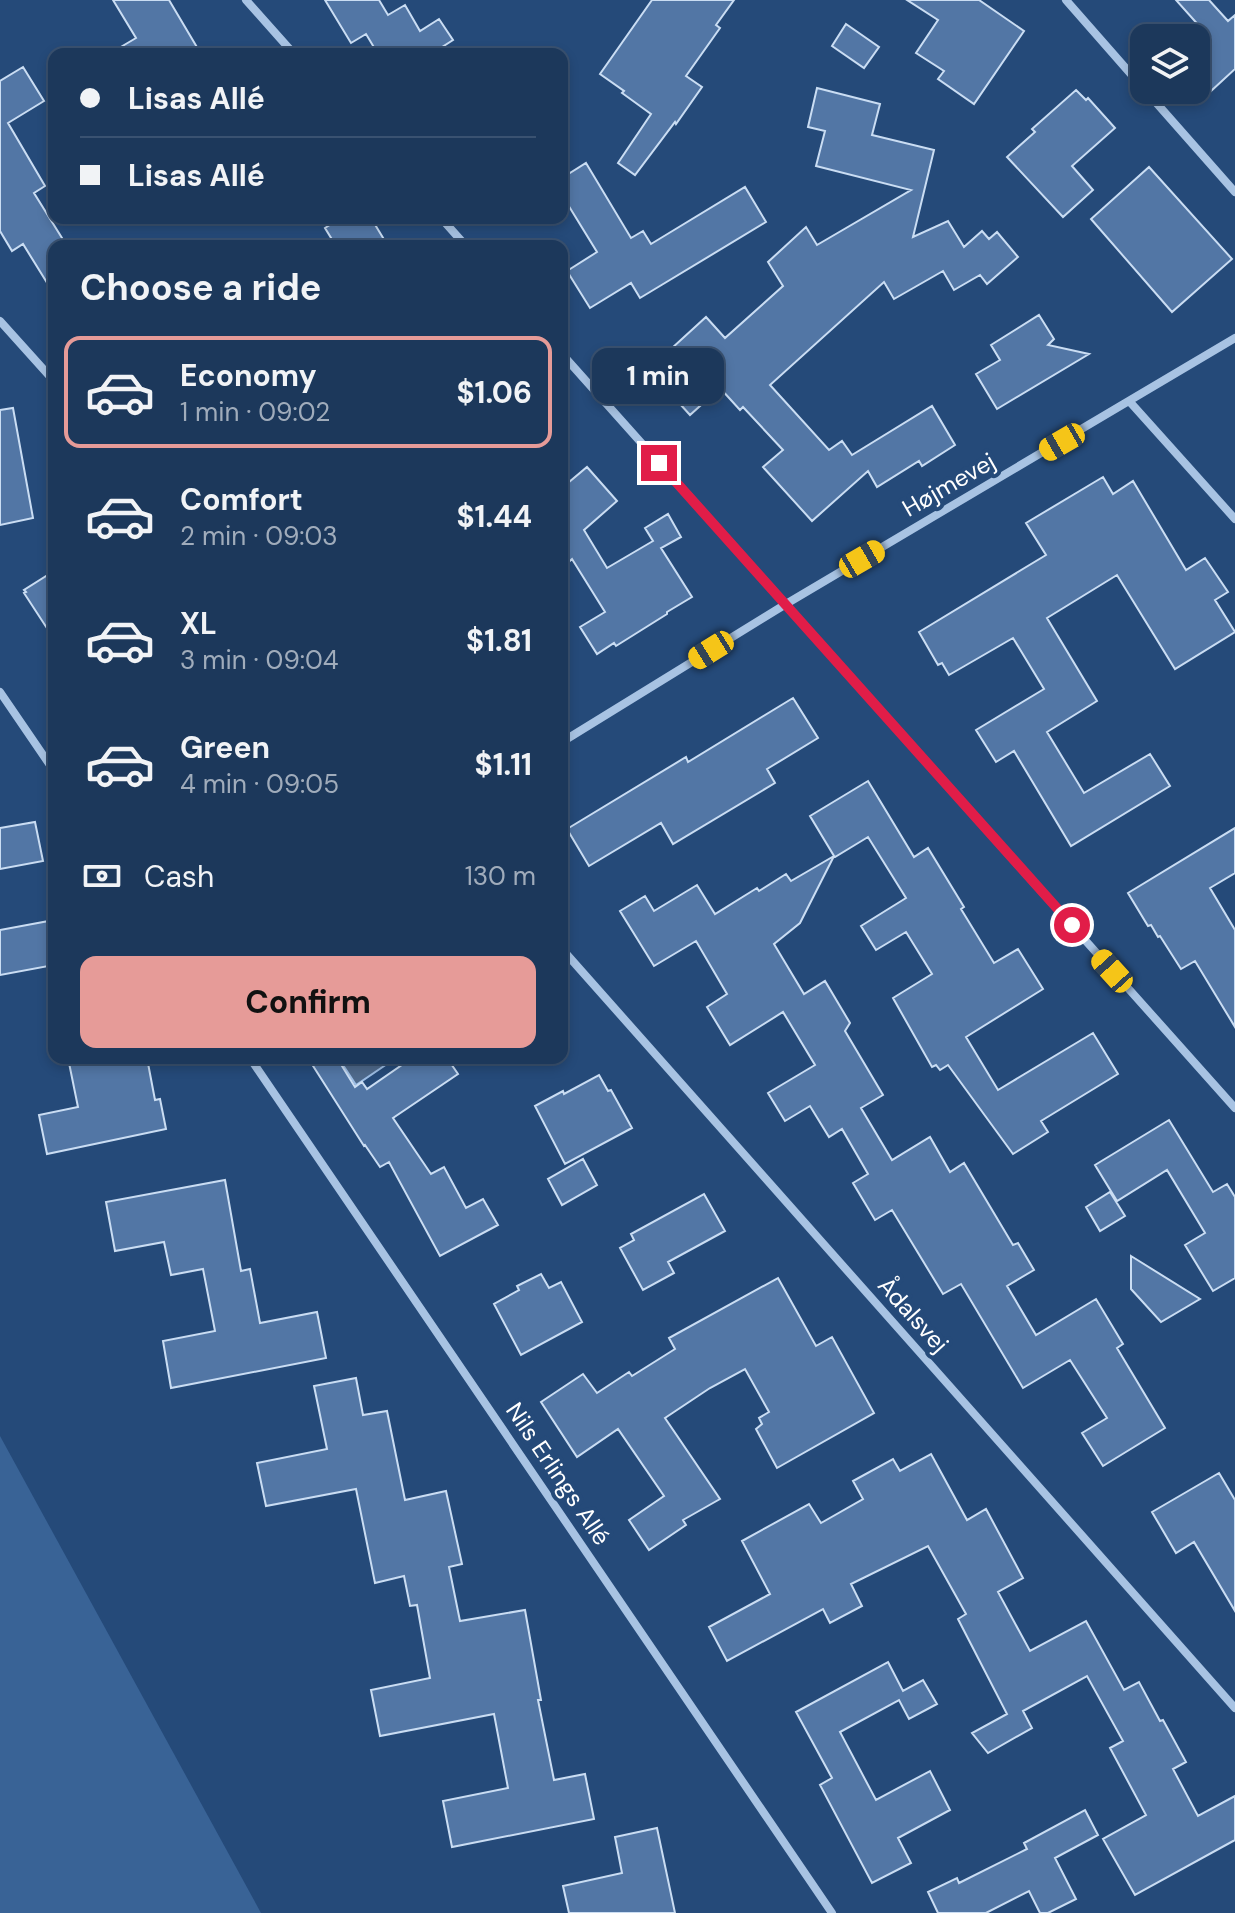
<!DOCTYPE html>
<meta charset="utf-8">
<style>
:root{--surface:#1c385b;--page:#253f61;--text:#f1f3f6;--muted:#a0acbb;--line:#3a5271;--accent:#e69b98}
body{margin:0;font-family:"DM Sans",sans-serif;background:var(--page);color:var(--text);height:100vh;display:flex;flex-direction:column;font-size:30px;white-space:nowrap}
*{box-sizing:border-box;margin:0}
p{font-size:26px;color:var(--muted)}
.icon{flex:none;width:44px;height:44px;fill:none;stroke:currentColor;stroke-width:2;stroke-linecap:round;stroke-linejoin:round}
.map{position:relative;flex:1;overflow:hidden}
.details{position:absolute;left:48px;top:240px;width:520px;height:824px;display:flex;flex-direction:column;background:var(--surface);border-radius:16px;box-shadow:0 4px 12px #0003,0 0 0 2px var(--line)}
.details>*{flex:none}
.hud{position:absolute;left:48px;top:48px;width:520px;height:176px;border-radius:16px;box-shadow:0 4px 12px #0003,0 0 0 2px var(--line);display:grid;align-content:center;height:176px;padding:0 32px;background:var(--surface)}
.fabs{position:absolute;left:1130px;top:24px;display:grid;gap:16px}
.fabs a{display:grid;place-items:center;width:80px;height:80px;border-radius:16px;background:var(--surface);box-shadow:0 4px 12px #0003,0 0 0 2px var(--line);font-size:40px}
.end{position:absolute;width:36px;height:36px;margin:-18px;border:10px solid #e11d48;background:#fff;box-shadow:0 0 0 4px #fff}
.from{border-radius:50%}
.bubble{position:absolute;height:56px;border-radius:16px;background:var(--surface);box-shadow:0 4px 12px #0003,0 0 0 2px var(--line);font-size:26px;font-weight:700;line-height:56px;text-align:center}
.car{position:absolute;width:24px;height:48px;margin:-24px -12px;border-radius:10px;box-shadow:0 0 6px 2px #0007;background:linear-gradient(#f5c518 24%,#345 0 40%,#f5c518 0 76%,#345 0 86%,#f5c518 0)}
.hud b{display:flex;align-items:center;gap:28px;height:76px;font-size:30px}
.hud b+b{border-top:2px solid var(--line)}
.hud i{width:20px;height:20px;background:var(--text)}
ul{padding:0;list-style:none}
li{display:flex;align-items:center;gap:24px;height:112px;margin:0 16px 12px;padding:0 16px;border:4px solid transparent;border-radius:16px}
li div{flex:1}
li b{display:block;font-size:30px}
li em{font-style:normal;font-weight:700}
li.active{border-color:var(--accent)}
li>.icon{width:72px;height:72px;stroke-width:1.5}
h2{padding:0 32px;font-size:36px;line-height:96px}
.pay{display:flex;align-items:center;gap:20px;height:88px;padding:0 32px;font-size:30px}
.pay p{margin-inline-start:auto}
.primary-button{display:flex;gap:16px;margin-top:auto;padding:16px 32px}
.primary-button a{flex:1;height:92px;border-radius:16px;background:var(--accent);color:#111;font-size:32px;font-weight:700;line-height:92px;text-align:center}
.map>svg:first-child{display:block}
</style>
<div class="map">
<svg width="1235" height="1913" viewBox="0 0 1235 1913">
<rect width="100%" height="100%" fill="#254a79"/>
<path fill="#396396" d="M0 1436 261 1913H0Z"/>
<path fill="#4f6a8c" stroke="#9cbde4" stroke-width="2" d="M355 1058H383L387 1064 356 1085 343 1065Z"/>
<path fill="#5276a5" stroke="#caddf3" stroke-width="2" d="M113 0H169L201 54H109L136 38Z
M325 0H379L388 15 405 5 420 31 439 19 453 40 433 53 434 54H378L366 34 351 43Z
M652 0H734L716 25 720 28 686 76 702 87 676 124 675 122 635 175 618 163 651 114 622 93 624 91 600 74Z
M907 0H979L1024 31 974 104 938 79 944 71 916 53 938 20Z
M1176 0H1209L1228 21 1235 15V69L1211 91 1196 74V50L1210 38Z
M846 24 879 47 864 68 832 46Z
M23 67 44 101 8 123 45 186 34 193 67 246H54V294L23 244 12 251 0 231V81Z
M817 88 880 104 872 135 934 150 913 237 948 221 964 247 982 231 989 239 997 232 1018 257 987 284 980 275 954 290 943 271 894 299 884 282 770 385 829 450 842 441 852 455 932 406 955 445 922 466 919 461 877 487 868 471 812 521 763 467 783 450 743 407 740 410 720 388 690 415 661 383 673 373 660 359 706 317 725 338 783 286 768 262 806 227 817 245 911 190 816 166 825 131 808 127Z
M1076 90 1086 100 1088 98 1115 128 1072 166 1093 190 1063 217 1007 157 1035 132 1032 129Z
M586 163 631 238 643 231 651 244 745 187 766 222 640 298 631 283 590 308 567 271 597 252 562 195V178Z
M1149 167 1232 259 1172 312 1091 219Z
M341 218H371L388 246H336L325 228Z
M1039 315 1054 339 1048 345 1089 354 997 409 976 374 1000 360 991 345Z
M13 408 33 518 0 525V410Z
M587 467 617 501 584 530 607 568 653 541 645 528 668 514 681 537 661 548 692 597 667 612V614L616 646 614 643 597 654 580 627 605 612 572 559 562 568V488Z
M1103 477 1113 494 1133 481 1186 570 1205 558 1228 592 1215 600 1235 632 1175 669 1117 575 1047 618 1097 701 1047 732 1084 793 1150 754 1170 786 1071 846 1014 751 996 762 976 730 1044 689 1013 638 949 675 942 663 938 665 919 632 1046 555 1026 523Z
M54 571V639L24 593 26 592 24 590Z
M793 698 818 738 767 769 775 783 673 844 661 823 589 866 567 829 686 757 688 762Z
M868 781 914 857 928 848 964 907 961 909 994 963 1018 949 1043 989 966 1037 998 1090 1093 1033 1118 1074 1041 1121 1048 1132 1013 1154 948 1065 940 1070 936 1065 932 1067 893 998 932 974 906 932 876 950 861 926 906 898 868 837 835 857 834 856 800 923 774 944 804 994 825 981 850 1023 845 1031 883 1095 861 1108 892 1160 930 1137 950 1172 964 1163 1013 1245 1018 1243 1034 1270 1007 1286 1036 1335 1096 1299 1123 1344 1117 1348 1165 1428 1103 1466 1082 1433 1107 1418 1070 1360 1023 1388 961 1284 943 1294 892 1210 875 1220 853 1183 868 1174 842 1129 829 1137 810 1106 785 1121 768 1093 815 1065 783 1012 730 1045 707 1007 727 994 696 941 654 966 620 911 645 896 654 911 697 885 715 914 757 888 759 891 786 874 791 881 834 856 810 816Z
M35 822 43 861 0 869V828Z
M1235 828V873L1210 888 1235 930V1027L1195 961 1181 969 1160 936 1158 937 1151 925 1148 926 1128 893Z
M54 920V965L0 975V930Z
M68 1058H147L155 1100 160 1099 166 1129 47 1154 39 1115 78 1107Z
M308 1058H337L355 1087 362 1082 367 1089 412 1058H447L458 1074 393 1118 431 1174 444 1167 466 1208 483 1199 498 1225 440 1256 389 1162 380 1167 365 1145 364 1146Z
M599 1075 608 1091 611 1090 632 1128 565 1164 535 1106 563 1091 564 1094Z
M1169 1120 1213 1192 1227 1184 1235 1197V1278L1213 1291 1185 1245 1205 1233 1167 1170 1117 1201 1095 1165Z
M583 1159 597 1185 562 1205 548 1179Z
M225 1180 241 1271 250 1269 260 1323 317 1312 326 1358 171 1388 163 1341 215 1331 203 1269 171 1275 164 1242 115 1251 106 1202Z
M1110 1192 1125 1216 1100 1231 1086 1207Z
M704 1194 725 1231 668 1262 674 1273 643 1290 620 1248 634 1240 631 1234Z
M1131 1256 1200 1299 1161 1322 1131 1289Z
M541 1274 549 1288 561 1282 582 1322 521 1355 494 1304 519 1290 517 1286Z
M778 1278 816 1346 832 1337 874 1413 777 1468 756 1429 762 1424 759 1418 769 1412 745 1369 710 1388 665 1418 720 1499 683 1520 686 1525 649 1550 629 1520 664 1496 618 1429 577 1457 541 1402 583 1374 597 1393 629 1372 632 1376 675 1349 669 1338Z
M356 1378 363 1415 387 1411 405 1500 446 1491 462 1564 449 1567 460 1621 525 1610 541 1700H538L554 1780 585 1774 594 1819 452 1847 443 1801 508 1788 494 1714 380 1736 371 1690 430 1678 417 1605 410 1606 404 1576 375 1583 356 1489 266 1506 257 1463 327 1449 314 1386Z
M931 1454 967 1520 986 1509 1023 1578 998 1592 1030 1651 1086 1621 1124 1690 1139 1682 1160 1721 1163 1720 1186 1762 1173 1769 1198 1816 1235 1796V1840L1135 1895 1103 1839 1146 1815 1110 1748 1123 1741 1087 1676 1023 1711 1032 1728 988 1753 972 1733 1007 1714 958 1619 966 1614 928 1546 851 1584 862 1606 830 1623 823 1609 727 1661 709 1627 770 1594 742 1541 809 1504 821 1523 863 1499 853 1481 893 1459 900 1471Z
M1219 1473 1235 1500V1611L1194 1542 1176 1553 1152 1512Z
M888 1662 903 1691 923 1680 937 1704 909 1719 899 1700 840 1732 876 1800 930 1771 950 1810 898 1838 911 1863 872 1883 820 1785 832 1778 796 1712Z
M1085 1810 1098 1835 1055 1858 1076 1899 1048 1913H1040L1029 1891 986 1913H938L928 1892 957 1878 959 1883 1027 1849 1024 1843Z
M657 1828 675 1913H569L563 1886 622 1873 615 1837Z"/>
<g fill="none" stroke-linecap="round" stroke-linejoin="round">
<path stroke="#a8c3e3" stroke-width="8" d="M246 0 294 54
M1066 0 1144 89
M1145 90 1235 192
M441 218 466 246
M0 321 54 381
M562 354 1235 1108
M1130 402 1235 519
M0 692 54 771
M562 742 786 604 1235 338
M562 949 1235 1708
M250 1058 832 1913"/>
</g>
<g fill="none" stroke-linecap="round" stroke-linejoin="round">
<path stroke="#e11d48" stroke-width="10" d="M659 463 1072 925"/>
</g>
<g text-anchor="middle" stroke-width="8" stroke-linejoin="round" paint-order="stroke">
<g font-size="24" fill="#fff" stroke="#254a79">
<text transform="translate(949 485) rotate(-30)" y="8">Højmevej</text>
<text transform="translate(913 1315) rotate(48)" y="8">Ådalsvej</text>
<text transform="translate(558 1474) rotate(56)" y="8">Nils Erlings Allé</text>
</g>
</g>
</svg>
<div class="fabs">
<a><svg class="icon" aria-label="layers" viewBox="0 0 24 24"><path d="M12 4l9 5-9 5-9-5zM3 14l9 5 9-5"/></svg></a>
</div>
<i class="end from" style="left:1072px;top:925px"></i>
<i class="end" style="left:659px;top:463px"></i>
<div class="bubble" style="left:592px;top:348px;width:132px">1 min</div>
<i class="car" style="left:1062px;top:442px;rotate:240deg"></i>
<i class="car" style="left:862px;top:559px;rotate:60deg"></i>
<i class="car" style="left:711px;top:650px;rotate:238deg"></i>
<i class="car" style="left:1112px;top:971px;rotate:318deg"></i>
<div class="hud">
<b><i class="from"></i>Lisas Allé</b>
<b><i></i>Lisas Allé</b>
</div>
<section class="details">
<h2>Choose a ride</h2>
<ul>
<li class="active"><svg class="icon" aria-label="car" viewBox="0 0 24 24"><path d="M5 17H2v-5l4-1 3-4h7l3 4 3 1v5h-3M9 17h6M6 11h13"/><circle cx="7" cy="17" r="2"/><circle cx="17" cy="17" r="2"/></svg><div><b>Economy</b><p>1 min · 09:02</p></div><em>$1.06</em></li>
<li><svg class="icon" aria-label="car" viewBox="0 0 24 24"><path d="M5 17H2v-5l4-1 3-4h7l3 4 3 1v5h-3M9 17h6M6 11h13"/><circle cx="7" cy="17" r="2"/><circle cx="17" cy="17" r="2"/></svg><div><b>Comfort</b><p>2 min · 09:03</p></div><em>$1.44</em></li>
<li><svg class="icon" aria-label="car" viewBox="0 0 24 24"><path d="M5 17H2v-5l4-1 3-4h7l3 4 3 1v5h-3M9 17h6M6 11h13"/><circle cx="7" cy="17" r="2"/><circle cx="17" cy="17" r="2"/></svg><div><b>XL</b><p>3 min · 09:04</p></div><em>$1.81</em></li>
<li><svg class="icon" aria-label="car" viewBox="0 0 24 24"><path d="M5 17H2v-5l4-1 3-4h7l3 4 3 1v5h-3M9 17h6M6 11h13"/><circle cx="7" cy="17" r="2"/><circle cx="17" cy="17" r="2"/></svg><div><b>Green</b><p>4 min · 09:05</p></div><em>$1.11</em></li>
</ul>
<div class="pay"><svg class="icon" aria-label="cash" viewBox="0 0 24 24"><path d="M3 7h18v10H3z"/><circle cx="12" cy="12" r="2"/></svg>Cash<p>130 m</p></div>
<div class="primary-button"><a>Confirm</a></div>
</section>
</div>
